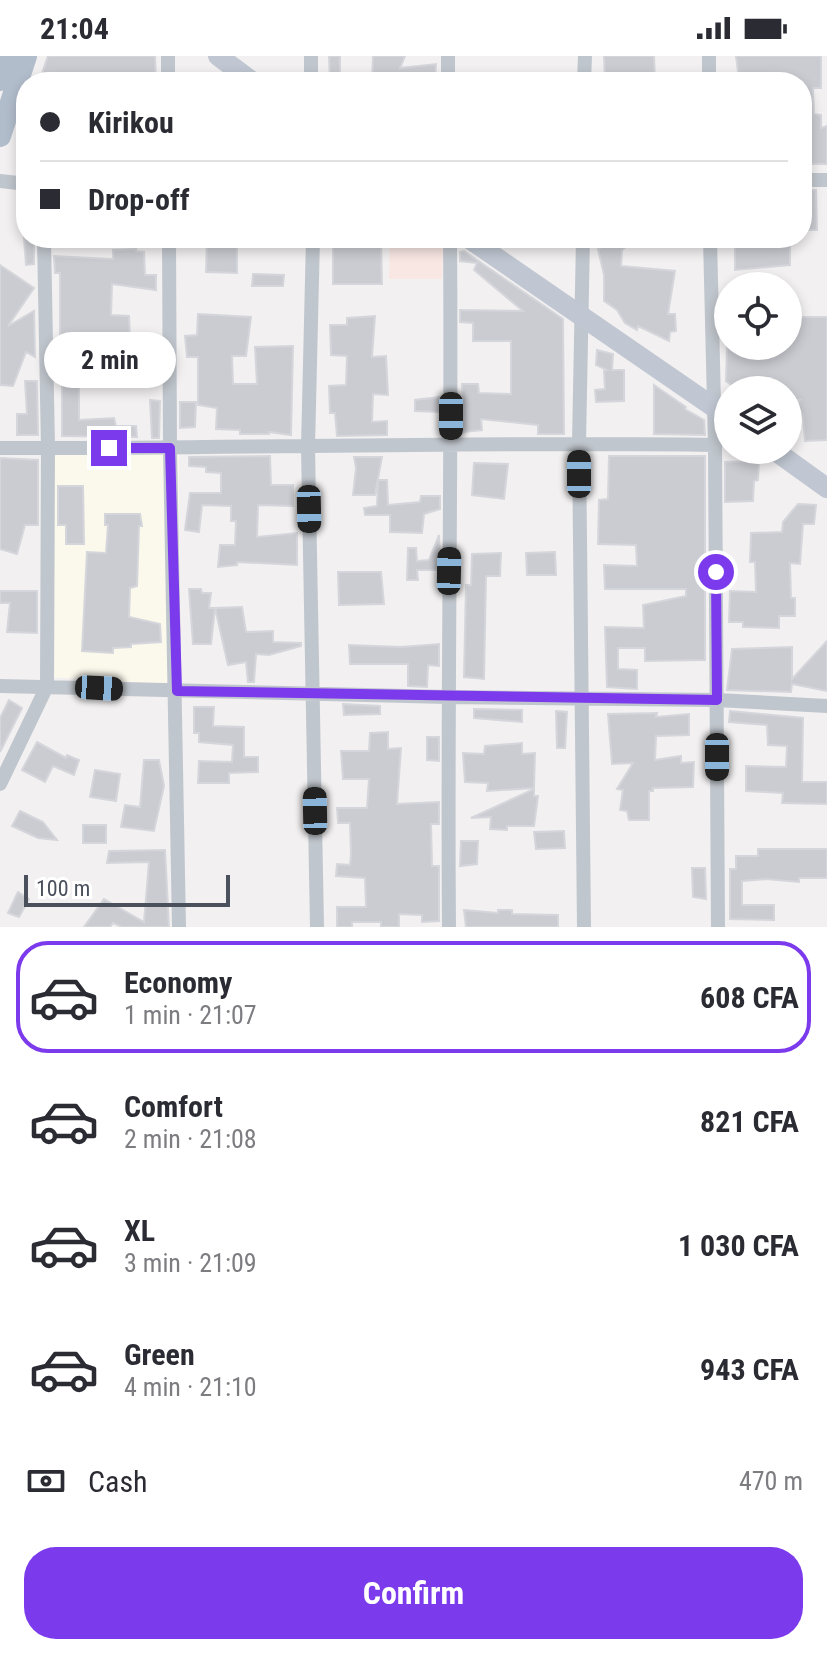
<!DOCTYPE html>
<meta charset="utf-8">
<style>
:root{--surface:#fff;--page:#f7f7f7;--text:#2b2b33;--muted:#7c7c81;--line:#e1e1e2;--accent:#7c3aed}
body{margin:0;font-family:"Roboto Condensed",sans-serif;background:var(--page);color:var(--text);height:100vh;display:flex;flex-direction:column;font-size:30px;white-space:nowrap}
*{box-sizing:border-box;margin:0}
p{font-size:26px;color:var(--muted)}
.icon{flex:none;width:44px;height:44px;fill:none;stroke:currentColor;stroke-width:2;stroke-linecap:round;stroke-linejoin:round}
.map{position:relative;height:871px;overflow:hidden}
.drawer{display:flex;flex-direction:column;background:var(--surface);flex:1}
.drawer>*{flex:none}
.banner{position:absolute;left:16px;top:16px;width:796px;height:176px;border-radius:32px;box-shadow:0 4px 12px #0003;display:grid;align-content:center;height:176px;padding:0 24px;background:var(--surface)}
.buttons{position:absolute;left:714px;top:216px;display:grid;gap:16px}
.buttons a{display:grid;place-items:center;width:88px;height:88px;border-radius:50%;background:var(--surface);box-shadow:0 4px 12px #0003;font-size:40px}
.scale{position:absolute;left:24px;bottom:20px;width:206px;box-sizing:border-box;padding-left:8px;border:4px solid #4a515c;border-top:0;font-size:22px;line-height:28px;white-space:nowrap;color:#4a515c;-webkit-text-stroke:6px #fff;paint-order:stroke}
.end{position:absolute;width:36px;height:36px;margin:-18px;border:10px solid #7c3aed;background:#fff;box-shadow:0 0 0 4px #fff}
.from{border-radius:50%}
.bubble{position:absolute;height:56px;border-radius:28px;background:var(--surface);box-shadow:0 4px 12px #0003;font-size:26px;font-weight:700;line-height:56px;text-align:center}
.car{position:absolute;width:24px;height:48px;margin:-24px -12px;border-radius:10px;box-shadow:0 0 6px 2px #0007;background:linear-gradient(#222 24%,#8ab4d8 0 40%,#222 0 76%,#8ab4d8 0 86%,#222 0)}
.banner b{display:flex;align-items:center;gap:28px;height:76px;font-size:30px}
.banner b+b{border-top:2px solid var(--line)}
.banner i{width:20px;height:20px;background:var(--text)}
ul{padding:14px 0 0;list-style:none}
li{display:flex;align-items:center;gap:24px;height:112px;margin:0 16px 12px;padding:0 8px;border:4px solid transparent;border-radius:32px}
li div{flex:1}
li b{display:block;font-size:30px}
li em{font-style:normal;font-weight:700}
li.selected{border-color:var(--accent)}
li>.icon{width:72px;height:72px;stroke-width:1.5}
.pay{display:flex;align-items:center;gap:20px;height:88px;padding:0 24px;font-size:30px}
.pay p{margin-inline-start:auto}
.action{display:flex;gap:16px;margin-top:auto;padding:16px 24px}
.action a{flex:1;height:92px;border-radius:32px;background:var(--accent);color:#fff;font-size:32px;font-weight:700;line-height:92px;text-align:center}
.status{display:flex;justify-content:space-between;align-items:center;height:56px;padding:0 40px;background:var(--surface);direction:ltr}
.status svg{height:22px;fill:currentColor}
.map>svg:first-child{display:block}
</style>
<div class="status"><b>21:04</b><svg viewBox="0 0 49 12"><path d="M0 12V9h3v3zM5 12V6h3v6zM10 12V3h3v9zM15 12V0h3v12zM26 1h20v11H26zM47 4h2v5h-2z"/></svg></div>
<div class="map">
<svg width="827" height="871" viewBox="0 0 827 871">
<rect width="100%" height="100%" fill="#f2f0f0"/>
<path fill="#fbf8ec" d="M47 391 179 396 180 629 48 621Z"/>
<path fill="#f9e7e3" d="M390 183 443 185 442 223H389Z"/>
<path fill="#cbccd2" stroke="#d5d6db" stroke-width="2" d="M48 0H155L156 26H39Z
M329 0H340V26H330Z
M373 0H405L400 12 436 8 435 26H372Z
M604 0H654L655 26H605Z
M736 0H821V32H813L814 58 821 59V72L827 70V108H802V26L739 24Z
M802 134H816L817 174H802Z
M24 182H34V208L26 209Z
M207 182H237V217L206 216Z
M333 182H381L382 228H333Z
M621 182H638L622 194 621 210 675 215 668 258H675L676 275 670 276 669 285 638 270 637 274 625 267 617 254 604 245V219L598 193Z
M735 182H790V209L735 214Z
M136 193V195L144 196 145 219H156V234L112 228 111 259 129 260 131 302 140 301V321H115V298L60 297V217H55L54 200 113 203V194Z
M464 195 563 263 564 378H538V369L481 363 482 374 464 376 462 328H478L479 337 511 338V285H473V267L460 266V254L523 255 474 214 477 207 460 205V196Z
M0 209 34 232 8 270 34 255 35 301 26 296 13 330 0 329Z
M253 218 284 219 283 230H252Z
M198 258 251 261 246 300H232L233 328H257L255 291 293 290 291 379 269 376V378H240V374L216 373 217 352 198 349V301H187L185 280 197 279Z
M375 260 372 301 386 300 388 339 373 338 372 366 387 365V379L337 380 335 357H330L329 330 346 329 347 300 331 299 330 269H347V262Z
M788 261H827V384L805 385 803 360 788 382V358L800 344H788V334H738L726 325 727 290H788Z
M597 294 613 298 612 314H624V345L596 346 595 334 605 333 604 315 607 314 596 309Z
M25 325H37L38 379H17V358H27Z
M62 326 79 328V364L114 362 116 370H136L137 381 62 380Z
M654 329 686 351 685 353 704 364 705 379 654 378Z
M440 341V356L415 355V344Z
M150 344 160 345 159 382H152Z
M180 346H196L195 371 180 372Z
M270 400 271 429H293V450L258 449 257 481 297 477V509L237 506V509L218 511 220 489H235L236 465H231V450L202 449 199 476 185 474 190 437H221V417L206 416V411L189 410V401Z
M609 400H705V604L645 605V592H618V613L637 614V633L607 631 605 571 644 572 643 549 686 540V533H605L604 509 637 510 636 489 598 488 599 444 608 443Z
M354 401H382L375 439H353L356 412Z
M0 402 38 404V469H25L17 498 0 493Z
M759 405 758 424 754 425 753 445 725 446V406Z
M474 407 508 408 504 443 472 439Z
M378 424H387L388 449 420 446 421 440H440V453L424 458 422 477 390 476V459H365L364 452 377 450Z
M58 430H83L84 488H66V469H58Z
M798 448 816 449 814 468H803L800 508 790 507 791 542H795V560H779V572L743 571V566H729L730 535 756 536 755 506H750L751 477 782 476 783 466Z
M105 458H140L142 470H139L137 530 130 532 129 561 160 568 161 586 131 588V591L113 592V597L82 595 87 496 106 497 108 469H105Z
M439 479 440 514H417L418 524H407L408 492H416L417 505 429 504Z
M555 496 556 519H527L526 497Z
M501 497 500 520H486L484 623 464 621 466 529H471L472 498Z
M338 516H381L384 548 339 549Z
M189 533H201L202 537H211L209 552H215L211 588H193Z
M0 535H37V577L7 576 10 547H0Z
M242 551 246 576 273 575V586L301 587V590L269 599 256 598 254 626H248L246 606 228 609 215 552Z
M827 585V635L792 628 791 636 727 634 732 593 792 591V623Z
M439 588V610L428 609 427 631 408 630V608H350L349 589 401 591Z
M9 644 22 652 0 696V662Z
M343 648 380 650V658L344 659Z
M194 651H214L213 670 244 671V701H258V716L229 717V727H198L199 705 232 706 233 689 199 686V677H194Z
M474 653 522 654V666L474 662Z
M556 655 567 656 565 692H557Z
M730 655 803 662 802 726H827V748L782 747 783 737 746 735V710L786 711 787 690 768 689 767 669 729 666Z
M657 657 656 661 689 658V679L656 680 655 704 681 700V707L694 706 693 731 653 732V735H649V764H629L627 755 620 754 623 734 617 733 633 707 612 708 608 658Z
M388 676V693L401 692 397 748 439 746V768H431L432 810H439V865L422 866V859L399 858V871H381V866H352V871H337V851H366L365 822 336 820 337 808 350 809 351 798 350 767H338L337 752H367L369 723H343L341 695H369L370 677Z
M427 681H439V705L427 704Z
M37 686 66 702 67 699 79 704 74 719 53 710 45 726 22 714Z
M522 687V698L535 697 534 732 487 735 488 727 465 726 463 697 484 698 485 690Z
M144 704H159L164 730 154 775 121 771 125 749 140 751Z
M95 714 120 718 116 745 90 741Z
M534 733V740H538L534 770H507V774L490 773 491 761 471 762Z
M20 755 43 766 57 784 38 782 12 770Z
M83 769H106V787H83Z
M564 775 565 792 536 793 534 776Z
M461 785H478L477 808 460 810Z
M758 793H827V822H799V826L766 823 742 825V849H774V864L730 863V813H736V800H758Z
M165 794 169 871H122L113 867 110 871H84L104 843 144 866 149 806 107 807 109 795Z
M692 812H705L706 843 693 841Z
M18 836 29 843 19 861 8 857Z
M464 854 498 857V854H512V858L558 859V871H466Z"/>
<g fill="none" stroke-linecap="round" stroke-linejoin="round">
<path stroke="#c0c6cd" stroke-width="14" d="M168 0V26
M448 0V26
M709 0V26
M311 26V0
M584 26 585 0
M802 124H827
M0 125 26 128
M169 182 170 392 179 871
M313 182 308 391 317 871
M583 182 579 387 584 871
M710 182 715 389 718 871
M0 392C238 393 477 385 715 389
M0 630 447 641 717 644 827 650
M0 728 47 630 48 392 44 182
M449 871C447 641 452 412 450 182"/>
<path stroke="#c0c7d2" stroke-width="20" d="M218 0 253 26
M468 182 728 361
M774 394 827 432"/>
<path stroke="#b2bdcc" stroke-width="22" d="M0 24 8 0
M0 80 26 0"/>
</g>
<g fill="none" stroke-linecap="round" stroke-linejoin="round">
<path stroke="#7c3aed" stroke-width="10" d="M109 392H170L177 635 717 644 716 516"/>
</g>
</svg>
<div class="buttons">
<a><svg class="icon" aria-label="locate" viewBox="0 0 24 24"><circle cx="12" cy="12" r="6"/><path d="M12 2v4M12 18v4M2 12h4M18 12h4"/></svg></a>
<a><svg class="icon" aria-label="layers" viewBox="0 0 24 24"><path d="M12 4l9 5-9 5-9-5zM3 14l9 5 9-5"/></svg></a>
</div>
<div class="scale">100 m</div>
<i class="end from" style="left:716px;top:516px"></i>
<i class="end" style="left:109px;top:392px"></i>
<div class="bubble" style="left:44px;top:276px;width:132px">2 min</div>
<i class="car" style="left:451px;top:360px;rotate:180deg"></i>
<i class="car" style="left:579px;top:418px;rotate:0deg"></i>
<i class="car" style="left:309px;top:453px;rotate:179deg"></i>
<i class="car" style="left:449px;top:515px;rotate:1deg"></i>
<i class="car" style="left:99px;top:632px;rotate:93deg"></i>
<i class="car" style="left:717px;top:701px;rotate:180deg"></i>
<i class="car" style="left:315px;top:755px;rotate:359deg"></i>
<div class="banner">
<b><i class="from"></i>Kirikou</b>
<b><i></i>Drop-off</b>
</div>
</div>
<section class="drawer">
<ul>
<li class="selected"><svg class="icon" aria-label="car" viewBox="0 0 24 24"><path d="M5 17H2v-5l4-1 3-4h7l3 4 3 1v5h-3M9 17h6M6 11h13"/><circle cx="7" cy="17" r="2"/><circle cx="17" cy="17" r="2"/></svg><div><b>Economy</b><p>1 min · 21:07</p></div><em>608 CFA</em></li>
<li><svg class="icon" aria-label="car" viewBox="0 0 24 24"><path d="M5 17H2v-5l4-1 3-4h7l3 4 3 1v5h-3M9 17h6M6 11h13"/><circle cx="7" cy="17" r="2"/><circle cx="17" cy="17" r="2"/></svg><div><b>Comfort</b><p>2 min · 21:08</p></div><em>821 CFA</em></li>
<li><svg class="icon" aria-label="car" viewBox="0 0 24 24"><path d="M5 17H2v-5l4-1 3-4h7l3 4 3 1v5h-3M9 17h6M6 11h13"/><circle cx="7" cy="17" r="2"/><circle cx="17" cy="17" r="2"/></svg><div><b>XL</b><p>3 min · 21:09</p></div><em>1 030 CFA</em></li>
<li><svg class="icon" aria-label="car" viewBox="0 0 24 24"><path d="M5 17H2v-5l4-1 3-4h7l3 4 3 1v5h-3M9 17h6M6 11h13"/><circle cx="7" cy="17" r="2"/><circle cx="17" cy="17" r="2"/></svg><div><b>Green</b><p>4 min · 21:10</p></div><em>943 CFA</em></li>
</ul>
<div class="pay"><svg class="icon" aria-label="cash" viewBox="0 0 24 24"><path d="M3 7h18v10H3z"/><circle cx="12" cy="12" r="2"/></svg>Cash<p>470 m</p></div>
<div class="action"><a>Confirm</a></div>
</section>
